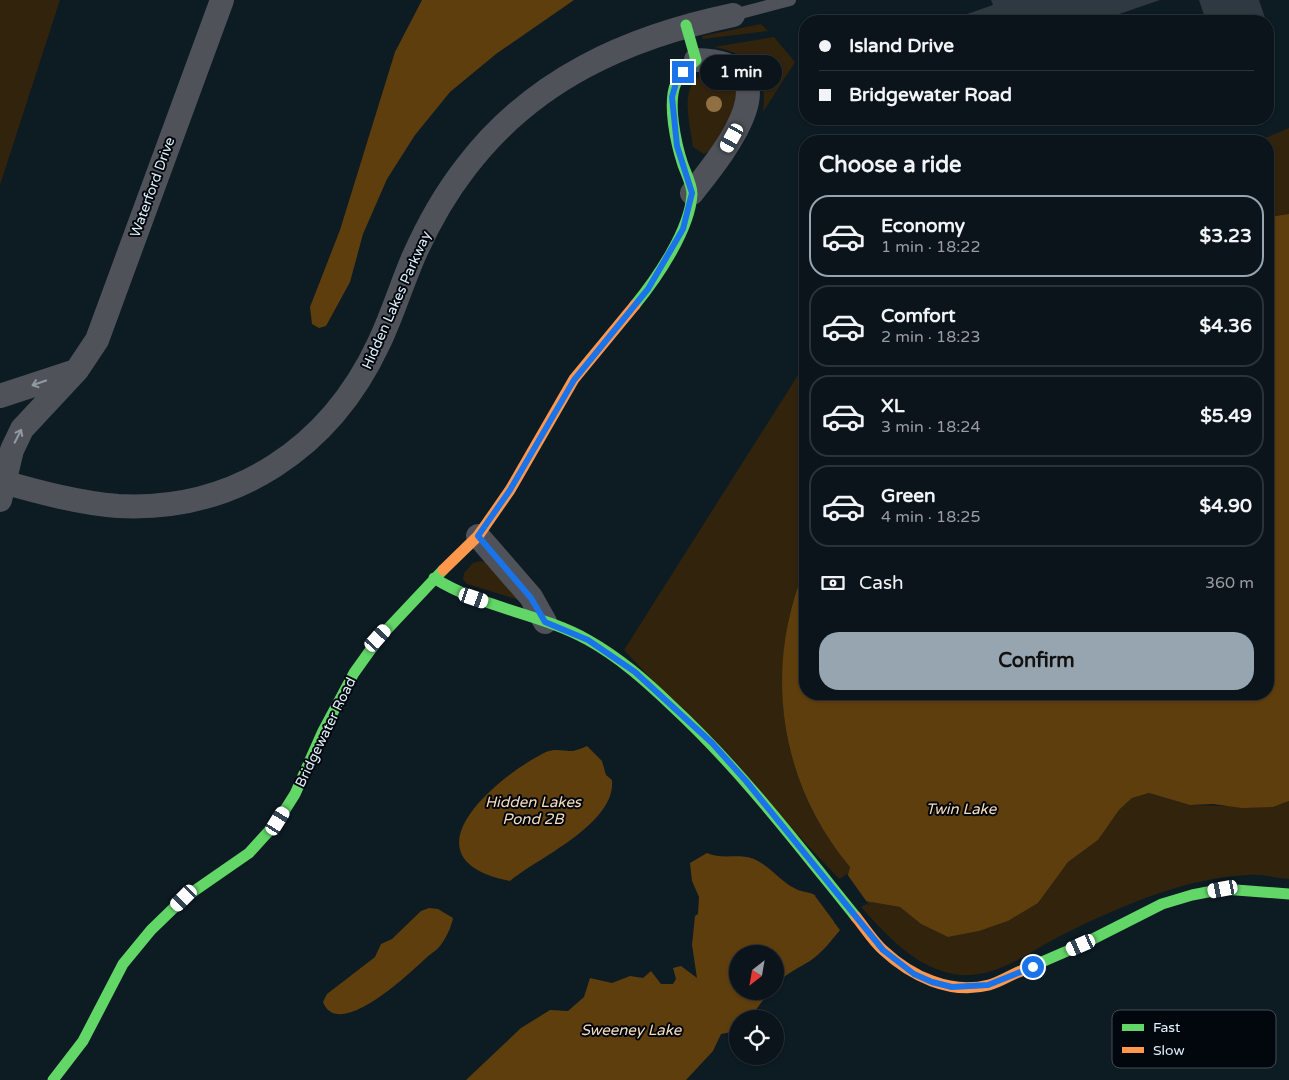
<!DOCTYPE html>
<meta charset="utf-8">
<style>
:root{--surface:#0a141a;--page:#131d23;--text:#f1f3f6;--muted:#999ea2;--line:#2a3339;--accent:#96a5af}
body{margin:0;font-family:"Varela Round",sans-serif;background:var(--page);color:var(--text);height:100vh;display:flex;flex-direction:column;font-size:19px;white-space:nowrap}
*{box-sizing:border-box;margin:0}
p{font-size:16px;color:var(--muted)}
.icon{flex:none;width:28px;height:28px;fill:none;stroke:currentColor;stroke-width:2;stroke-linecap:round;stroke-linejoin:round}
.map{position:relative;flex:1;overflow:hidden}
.details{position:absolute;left:799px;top:135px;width:475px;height:565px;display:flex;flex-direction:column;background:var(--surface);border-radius:20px;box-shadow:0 1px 4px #0004,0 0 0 1px var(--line)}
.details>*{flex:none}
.hud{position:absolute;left:799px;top:15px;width:475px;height:110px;border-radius:20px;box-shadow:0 1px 4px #0004,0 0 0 1px var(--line);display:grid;align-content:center;height:110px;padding:0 20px;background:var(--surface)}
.needle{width:32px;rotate:211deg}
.tools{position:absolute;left:729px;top:945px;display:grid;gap:10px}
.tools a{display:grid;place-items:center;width:55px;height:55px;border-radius:50%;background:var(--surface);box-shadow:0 1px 4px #0004,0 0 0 1px var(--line);font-size:25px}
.end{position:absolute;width:22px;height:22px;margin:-11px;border:6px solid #1a73e8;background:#fff;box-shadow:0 0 0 2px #fff}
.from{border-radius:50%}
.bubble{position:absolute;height:35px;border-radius:18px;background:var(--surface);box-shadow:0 1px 4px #0004,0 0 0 1px var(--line);font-size:16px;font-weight:700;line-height:35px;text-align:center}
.car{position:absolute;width:15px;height:30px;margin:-15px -8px;border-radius:6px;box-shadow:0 0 4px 1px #0007;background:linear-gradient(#fff 24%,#345 0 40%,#fff 0 76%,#345 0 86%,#fff 0)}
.hud b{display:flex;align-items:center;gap:18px;height:48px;font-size:19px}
.hud b+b{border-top:1px solid var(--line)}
.hud i{width:12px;height:12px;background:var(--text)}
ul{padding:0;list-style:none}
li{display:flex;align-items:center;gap:15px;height:82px;margin:0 10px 8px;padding:0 10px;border:2px solid var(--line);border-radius:20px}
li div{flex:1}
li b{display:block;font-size:19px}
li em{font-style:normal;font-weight:700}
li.active{border-color:var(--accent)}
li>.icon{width:45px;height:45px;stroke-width:1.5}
h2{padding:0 20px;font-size:22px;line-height:60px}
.pay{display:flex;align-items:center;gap:12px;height:55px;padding:0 20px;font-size:19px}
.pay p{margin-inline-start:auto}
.cta{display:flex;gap:10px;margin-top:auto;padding:10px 20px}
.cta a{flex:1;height:58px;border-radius:20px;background:var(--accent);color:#111;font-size:20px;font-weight:700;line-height:58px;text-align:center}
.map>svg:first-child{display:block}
</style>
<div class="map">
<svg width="1289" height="1080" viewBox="0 0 1289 1080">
<rect width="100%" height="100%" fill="#0d1b23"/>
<path fill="#32230d" d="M0 0H60L0 185Z
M761 24 768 31 703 39 702 36Z
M774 37 795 62 763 112C768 73 751 54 714 47Z
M710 73C749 83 738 103 723 129 718 138 714 150 704 154L693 147C690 123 676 78 710 73Z
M1289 128V214L1268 217V141H1258Z
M805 364C805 412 805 460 805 508 805 526 809 550 805 568 801 585 792 601 789 619 771 709 790 796 850 867L848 875 842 882 624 650Z
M480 561 486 562 522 601 467 584 463 579 464 573 473 563Z
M1149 793 1190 805 1273 807 1289 801V879C1276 878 1261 874 1248 875 1186 878 1123 905 1068 932 1030 950 993 984 949 973 911 964 884 932 859 905L865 901 900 907 921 924 948 937 979 931 1008 921 1038 903 1068 862 1098 840 1119 810 1132 798Z"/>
<path fill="#5f3e0e" d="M422 0H574L496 54 450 92 415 135 387 179 363 234 350 282 326 326 319 328 312 324 310 307 340 230 395 52Z
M1289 214V801L1273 807 1242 808 1213 804 1190 805 1149 793 1132 798 1119 810 1098 840 1068 862 1038 903 1008 921 979 931 948 937 921 924 900 907 865 901 834 922 840 930C831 941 822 953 810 961 795 970 788 972 775 986V954H738V991H770L749 1019H738L737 1031 721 1034 713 1051 686 1080H466L521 1028 550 1010 568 1011 584 997 590 978 612 983 630 976 643 978 651 971 661 984H673L676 979 673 968 681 966 697 978 692 945 695 916 698 914 699 897 692 881 690 863 707 853C722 860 738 853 754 859 770 866 780 881 796 889 803 893 811 891 817 897L848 875 850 867C779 783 763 669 805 568V694H1268V217Z
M587 746 602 761 606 775 612 780C616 824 539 857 510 881 400 859 495 777 546 752 556 748 563 751 573 751 577 750 583 748 587 746Z
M429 908 438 909 453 918C451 928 446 938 440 946 436 951 430 954 425 959 411 972 338 1042 323 1002L327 994 375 957 381 944 392 939 421 911Z"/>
<path fill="#0d1b23" d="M847 874 869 905 866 904 837 923 840 926 838 927 815 896Z"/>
<path fill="#2e3941" d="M991 0H1160L1099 21H947L993 5Z
M1199 0H1259L1266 21H1206Z"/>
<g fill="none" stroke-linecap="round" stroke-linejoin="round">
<path stroke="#4f5359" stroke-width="12" d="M733 15 790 0"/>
<path stroke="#4f5359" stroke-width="24" d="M692 193C722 155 799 62 696 60
M0 396 76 371
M0 481C38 492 79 503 118 506 235 512 330 448 379 343 392 316 401 286 413 258 427 226 445 194 466 167 533 79 628 37 733 15
M0 500 12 450 22 429 77 370 97 340 222 0
M478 536 531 597 545 622"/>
<path stroke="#63d668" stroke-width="11" d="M635 305C657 278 690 230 692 194 692 185 686 173 683 165 676 144 667 103 676 83 680 73 689 67 696 60L686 25
M434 578C481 608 540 613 588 640 620 658 646 681 672 706 741 770 797 844 856 917
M1021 971 1081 945 1162 904 1192 895 1223 889 1289 894
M53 1080 83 1041 123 964 151 930 184 898 249 853 278 821 295 794 323 731 354 673 379 638 443 570"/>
<path stroke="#ff974d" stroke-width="11" d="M443 570 478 536 510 490 574 379 635 305
M856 917C865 928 873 941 883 950 911 976 950 995 989 985 1000 982 1010 975 1021 971"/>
</g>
<circle fill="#906f42" cx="714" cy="104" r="8"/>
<defs><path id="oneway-shaft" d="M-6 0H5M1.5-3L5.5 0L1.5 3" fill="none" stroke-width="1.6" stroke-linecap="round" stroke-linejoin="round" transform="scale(1.25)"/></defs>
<g stroke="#909aa2">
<use href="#oneway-shaft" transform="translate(39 383) rotate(161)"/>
<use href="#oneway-shaft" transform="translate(18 436) rotate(-63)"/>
</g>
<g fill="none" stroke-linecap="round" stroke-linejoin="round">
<path stroke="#1a73e8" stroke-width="6" d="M683 72 676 83 672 97 677 146 692 193 683 229 648 289 574 380 510 490 478 536 531 598 545 622 588 640 635 672 712 743 746 781 883 950 914 974 932 982 952 987 988 985 1033 967"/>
</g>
<g text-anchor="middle" stroke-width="4" stroke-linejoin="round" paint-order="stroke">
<g font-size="14" fill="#e0f0fb" stroke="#01070d">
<text transform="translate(152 187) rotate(-70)" y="5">Waterford Drive</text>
<text transform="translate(396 300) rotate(-66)" y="5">Hidden Lakes Parkway</text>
<text transform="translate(325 732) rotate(-64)" y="5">Bridgewater Road</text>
</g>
<g font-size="15" font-style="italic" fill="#f9dcbc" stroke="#01070d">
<text x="533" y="807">Hidden Lakes<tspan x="533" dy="17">Pond 2B</tspan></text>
<text x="961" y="814">Twin Lake</text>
<text x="631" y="1035">Sweeney Lake</text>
</g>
</g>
<rect x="1112" y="1010" width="164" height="58" rx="8" fill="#01070d" stroke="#444d54" stroke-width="1"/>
<rect x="1122" y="1024" width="22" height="7" fill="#63d668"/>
<rect x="1122" y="1047" width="22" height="6" fill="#ff974d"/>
<g font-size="14" fill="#e0f0fb">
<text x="1153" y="1032">Fast</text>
<text x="1153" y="1055">Slow</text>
</g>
</svg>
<div class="tools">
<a><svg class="needle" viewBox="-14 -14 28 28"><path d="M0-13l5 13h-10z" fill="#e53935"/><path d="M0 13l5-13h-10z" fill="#999ea2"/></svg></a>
<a><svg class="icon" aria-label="locate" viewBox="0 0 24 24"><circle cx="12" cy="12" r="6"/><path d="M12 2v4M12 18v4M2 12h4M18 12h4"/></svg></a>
</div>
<i class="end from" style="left:1033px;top:967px"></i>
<i class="end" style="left:683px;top:72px"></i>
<div class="bubble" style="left:700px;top:55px;width:82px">1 min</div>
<i class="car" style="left:732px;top:138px;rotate:209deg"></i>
<i class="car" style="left:474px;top:598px;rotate:109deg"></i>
<i class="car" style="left:378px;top:638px;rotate:42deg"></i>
<i class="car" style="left:278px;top:821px;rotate:32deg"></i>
<i class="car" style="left:1223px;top:889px;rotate:259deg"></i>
<i class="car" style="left:184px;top:898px;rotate:225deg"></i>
<i class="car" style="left:1081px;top:945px;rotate:246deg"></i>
<div class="hud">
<b><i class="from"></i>Island Drive</b>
<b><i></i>Bridgewater Road</b>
</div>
<section class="details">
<h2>Choose a ride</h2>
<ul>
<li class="active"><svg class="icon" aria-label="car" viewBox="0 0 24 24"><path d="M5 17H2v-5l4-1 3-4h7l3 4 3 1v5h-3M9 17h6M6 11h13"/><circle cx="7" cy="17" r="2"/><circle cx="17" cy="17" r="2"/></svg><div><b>Economy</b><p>1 min · 18:22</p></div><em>$3.23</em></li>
<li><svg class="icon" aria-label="car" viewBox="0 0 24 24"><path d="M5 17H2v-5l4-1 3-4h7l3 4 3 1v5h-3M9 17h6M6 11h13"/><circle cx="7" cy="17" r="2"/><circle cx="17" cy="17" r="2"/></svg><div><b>Comfort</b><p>2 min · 18:23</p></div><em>$4.36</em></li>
<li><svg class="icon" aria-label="car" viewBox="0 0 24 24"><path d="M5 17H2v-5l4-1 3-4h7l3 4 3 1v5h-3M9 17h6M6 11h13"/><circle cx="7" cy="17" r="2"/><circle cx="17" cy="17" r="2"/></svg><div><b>XL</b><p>3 min · 18:24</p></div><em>$5.49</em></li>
<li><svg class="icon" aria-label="car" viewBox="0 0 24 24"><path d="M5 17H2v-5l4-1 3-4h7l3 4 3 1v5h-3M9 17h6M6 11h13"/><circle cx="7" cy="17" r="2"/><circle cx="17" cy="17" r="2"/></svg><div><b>Green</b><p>4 min · 18:25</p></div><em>$4.90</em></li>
</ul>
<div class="pay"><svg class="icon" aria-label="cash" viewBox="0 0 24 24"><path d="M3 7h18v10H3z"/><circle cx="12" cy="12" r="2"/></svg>Cash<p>360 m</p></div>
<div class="cta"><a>Confirm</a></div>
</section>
</div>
